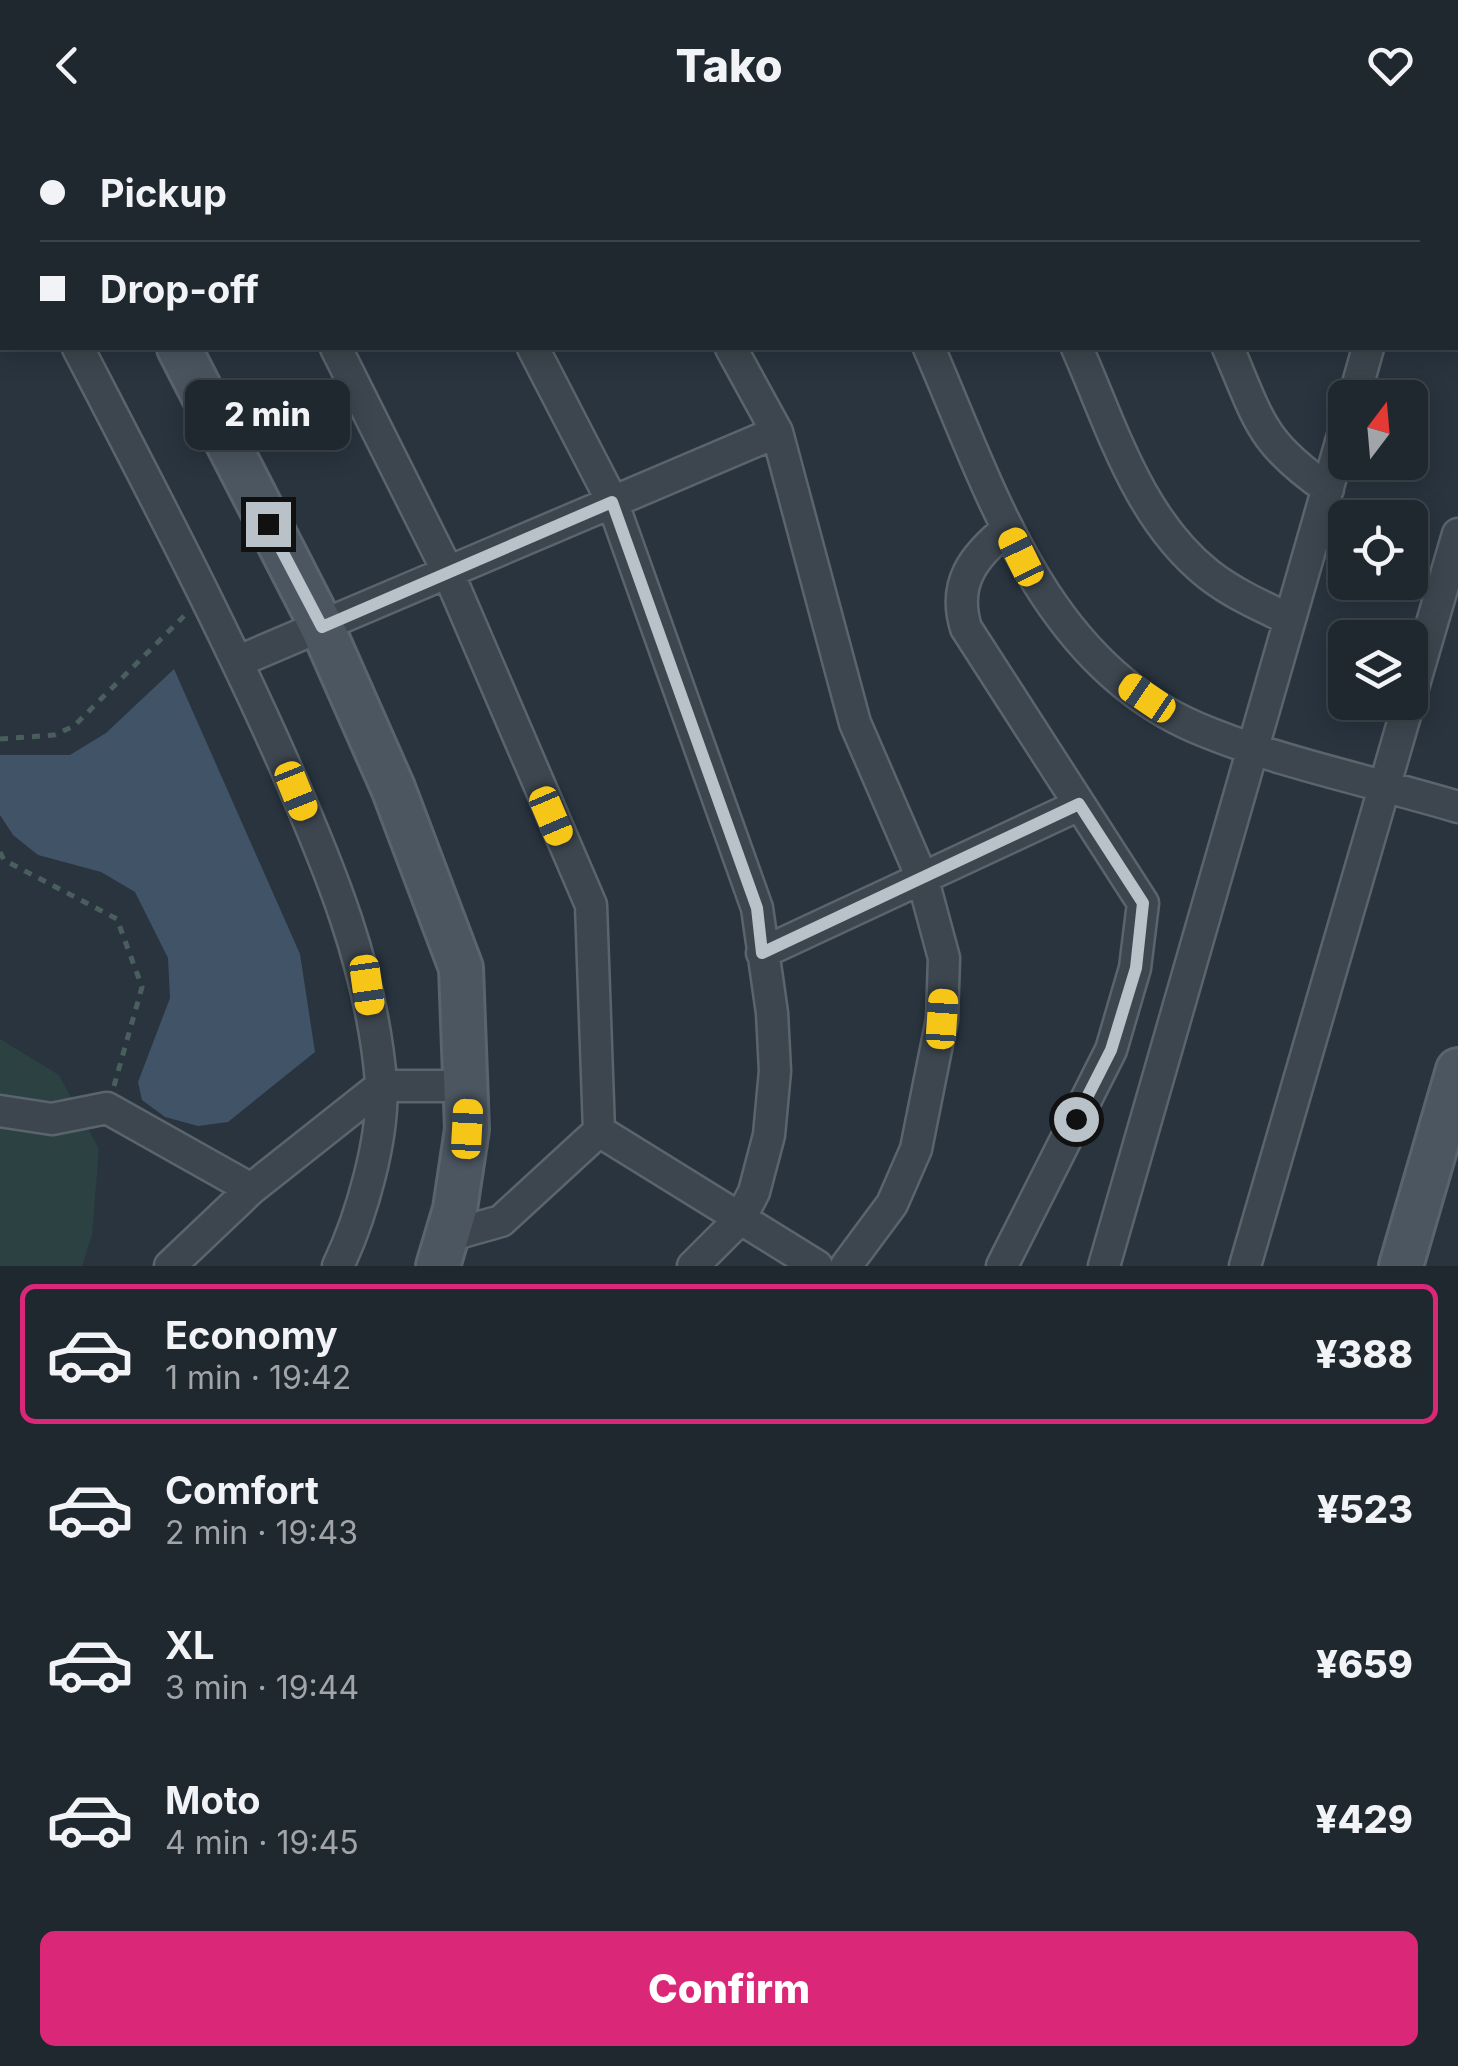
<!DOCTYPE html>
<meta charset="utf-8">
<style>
:root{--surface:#1f272f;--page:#2c333b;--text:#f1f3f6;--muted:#a1a5aa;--line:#3c444b;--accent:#db2777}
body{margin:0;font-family:Inter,sans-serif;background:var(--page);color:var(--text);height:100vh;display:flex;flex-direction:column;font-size:38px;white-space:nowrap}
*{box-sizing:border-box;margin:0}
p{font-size:32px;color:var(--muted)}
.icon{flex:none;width:55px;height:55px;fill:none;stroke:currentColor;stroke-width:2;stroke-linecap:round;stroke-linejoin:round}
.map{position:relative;height:1136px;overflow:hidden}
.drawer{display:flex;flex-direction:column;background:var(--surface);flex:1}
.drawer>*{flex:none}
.top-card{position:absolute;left:0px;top:0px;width:1460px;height:220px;box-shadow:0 5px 25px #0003,0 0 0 2px var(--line);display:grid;align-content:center;height:220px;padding:0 40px;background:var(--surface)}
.needle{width:65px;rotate:16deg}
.tools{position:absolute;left:1328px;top:250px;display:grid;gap:20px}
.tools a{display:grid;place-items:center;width:100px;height:100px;border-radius:15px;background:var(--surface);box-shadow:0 5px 25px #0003,0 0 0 2px var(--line);font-size:50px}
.end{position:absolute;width:45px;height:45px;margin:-22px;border:12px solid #b9c1c9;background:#111;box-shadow:0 0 0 5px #111}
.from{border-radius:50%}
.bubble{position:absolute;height:70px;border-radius:15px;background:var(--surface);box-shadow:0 5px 25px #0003,0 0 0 2px var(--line);font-size:32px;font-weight:800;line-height:70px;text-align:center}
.car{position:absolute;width:30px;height:60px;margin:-30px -15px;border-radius:12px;box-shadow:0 0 8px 2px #0007;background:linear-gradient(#f5c518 24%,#345 0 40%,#f5c518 0 76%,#345 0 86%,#f5c518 0)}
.top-card b{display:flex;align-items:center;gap:35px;height:95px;font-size:38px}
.top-card b+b{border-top:2px solid var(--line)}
.top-card i{width:25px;height:25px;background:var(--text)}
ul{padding:18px 0 0;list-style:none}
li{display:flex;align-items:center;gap:30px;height:140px;margin:0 20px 15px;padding:0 20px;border:5px solid transparent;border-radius:15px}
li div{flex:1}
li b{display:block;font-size:38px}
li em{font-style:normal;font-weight:800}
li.selected{border-color:var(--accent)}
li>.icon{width:90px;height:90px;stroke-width:1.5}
.action{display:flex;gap:20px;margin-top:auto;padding:20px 40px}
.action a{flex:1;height:115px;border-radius:15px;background:var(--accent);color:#fff;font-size:40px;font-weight:800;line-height:115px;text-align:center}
header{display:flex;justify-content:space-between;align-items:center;height:130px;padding:0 40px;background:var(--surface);font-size:45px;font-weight:800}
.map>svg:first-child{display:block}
</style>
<header><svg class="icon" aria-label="back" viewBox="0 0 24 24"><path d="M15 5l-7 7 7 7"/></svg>Tako<svg class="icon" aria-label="heart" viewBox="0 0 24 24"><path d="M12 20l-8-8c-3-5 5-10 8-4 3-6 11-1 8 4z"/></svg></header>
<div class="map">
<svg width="1458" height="1136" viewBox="0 0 1458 1136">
<rect width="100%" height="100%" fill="#29343f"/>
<path fill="#2c4141" d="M0 909 59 945 99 1019 92 1105 82 1136H0Z"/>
<path fill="#415366" d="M174 539 300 824 315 922 228 992 198 996 165 987 142 970 138 952 170 868 168 828 135 762 101 742 38 725 13 705 0 685V625H70L106 603Z"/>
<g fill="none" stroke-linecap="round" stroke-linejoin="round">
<defs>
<path id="street" d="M411 0 412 2
M614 0 615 2
M835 0 836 2
M983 0 984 2
M1135 0 1136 2
M250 2 254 0
M1431 2V0
M78 218C149 355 221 492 284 634 329 736 372 839 381 952 385 1006 361 1088 338 1136
M336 218 447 440 591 775 599 1001 501 1091 448 1106
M533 218 612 371 757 778 772 883 775 941 769 1005 754 1062 740 1089 693 1136
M731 218 777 302 855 593 923 750 944 828 942 889 916 1019 892 1074 846 1136
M929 218C990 358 1042 532 1197 598 1280 633 1372 651 1458 677
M1077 218C1112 297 1138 388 1208 444 1232 463 1261 476 1289 489
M1228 218C1259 290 1260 312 1328 359
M1354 268 1368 218
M239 531 777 302
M1410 568 1458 404
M762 823 1079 675
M0 981 52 989 107 978 251 1059
M599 1001 817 1136
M170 1136 251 1059 381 956H468
M1002 1136 1111 920 1135 838 1143 773 966 498C952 453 974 426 1007 399
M1104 1136 1345 298
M1245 1136 1409 572"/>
<path id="secondary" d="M157 2V0
M179 218 322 497 393 658 461 838 467 999 455 1079 438 1136
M1401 1136 1458 940"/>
</defs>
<use href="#street" stroke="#5a646c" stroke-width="35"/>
<use href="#secondary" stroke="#5a646c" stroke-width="48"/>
<path stroke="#4b5e5e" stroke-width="5" stroke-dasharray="8 8" stroke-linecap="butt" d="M0 609 54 605 74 596 184 486
M0 722 4 730 117 789 142 857 114 956"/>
<use href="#street" stroke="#3d464f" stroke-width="30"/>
<use href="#secondary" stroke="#4b5661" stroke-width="42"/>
</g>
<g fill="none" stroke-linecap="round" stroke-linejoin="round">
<path stroke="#b9c1c9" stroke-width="12" d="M268 394 322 497 612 372 757 778 762 823 1079 674 1143 773 1136 838 1111 920 1076 989"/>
</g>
</svg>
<div class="tools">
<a><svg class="needle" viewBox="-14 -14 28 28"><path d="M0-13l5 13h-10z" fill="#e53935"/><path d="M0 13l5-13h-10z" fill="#a1a5aa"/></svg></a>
<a><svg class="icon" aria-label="locate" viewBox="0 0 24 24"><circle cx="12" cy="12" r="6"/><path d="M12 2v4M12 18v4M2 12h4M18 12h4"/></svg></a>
<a><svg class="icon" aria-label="layers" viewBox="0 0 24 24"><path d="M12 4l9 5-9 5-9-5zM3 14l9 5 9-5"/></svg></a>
</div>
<i class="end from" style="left:1076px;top:989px"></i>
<i class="end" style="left:268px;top:394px"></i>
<div class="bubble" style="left:185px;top:250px;width:165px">2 min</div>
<i class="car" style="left:1021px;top:427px;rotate:334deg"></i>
<i class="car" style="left:1147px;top:568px;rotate:304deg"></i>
<i class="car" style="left:296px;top:661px;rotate:158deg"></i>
<i class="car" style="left:551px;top:686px;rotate:157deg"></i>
<i class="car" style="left:367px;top:855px;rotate:172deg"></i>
<i class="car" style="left:942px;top:889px;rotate:4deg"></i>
<i class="car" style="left:467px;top:999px;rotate:3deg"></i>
<div class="top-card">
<b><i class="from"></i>Pickup</b>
<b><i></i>Drop-off</b>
</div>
</div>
<section class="drawer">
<ul>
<li class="selected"><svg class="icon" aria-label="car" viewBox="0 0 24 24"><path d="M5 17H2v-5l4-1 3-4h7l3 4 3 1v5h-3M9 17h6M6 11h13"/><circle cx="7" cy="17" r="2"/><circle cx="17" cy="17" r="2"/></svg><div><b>Economy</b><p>1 min · 19:42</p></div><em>¥388</em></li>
<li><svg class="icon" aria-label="car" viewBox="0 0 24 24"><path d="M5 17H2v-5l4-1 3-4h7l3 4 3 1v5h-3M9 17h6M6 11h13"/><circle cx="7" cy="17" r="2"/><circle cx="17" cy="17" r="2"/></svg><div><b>Comfort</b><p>2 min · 19:43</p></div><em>¥523</em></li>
<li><svg class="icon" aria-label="car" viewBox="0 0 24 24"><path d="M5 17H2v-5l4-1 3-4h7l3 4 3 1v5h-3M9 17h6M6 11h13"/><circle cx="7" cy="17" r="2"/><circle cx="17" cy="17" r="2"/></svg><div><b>XL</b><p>3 min · 19:44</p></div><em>¥659</em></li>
<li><svg class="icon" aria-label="car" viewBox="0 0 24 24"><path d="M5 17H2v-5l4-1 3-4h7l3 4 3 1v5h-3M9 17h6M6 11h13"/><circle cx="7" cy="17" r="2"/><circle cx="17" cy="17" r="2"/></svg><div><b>Moto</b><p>4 min · 19:45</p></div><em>¥429</em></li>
</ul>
<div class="action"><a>Confirm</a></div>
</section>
